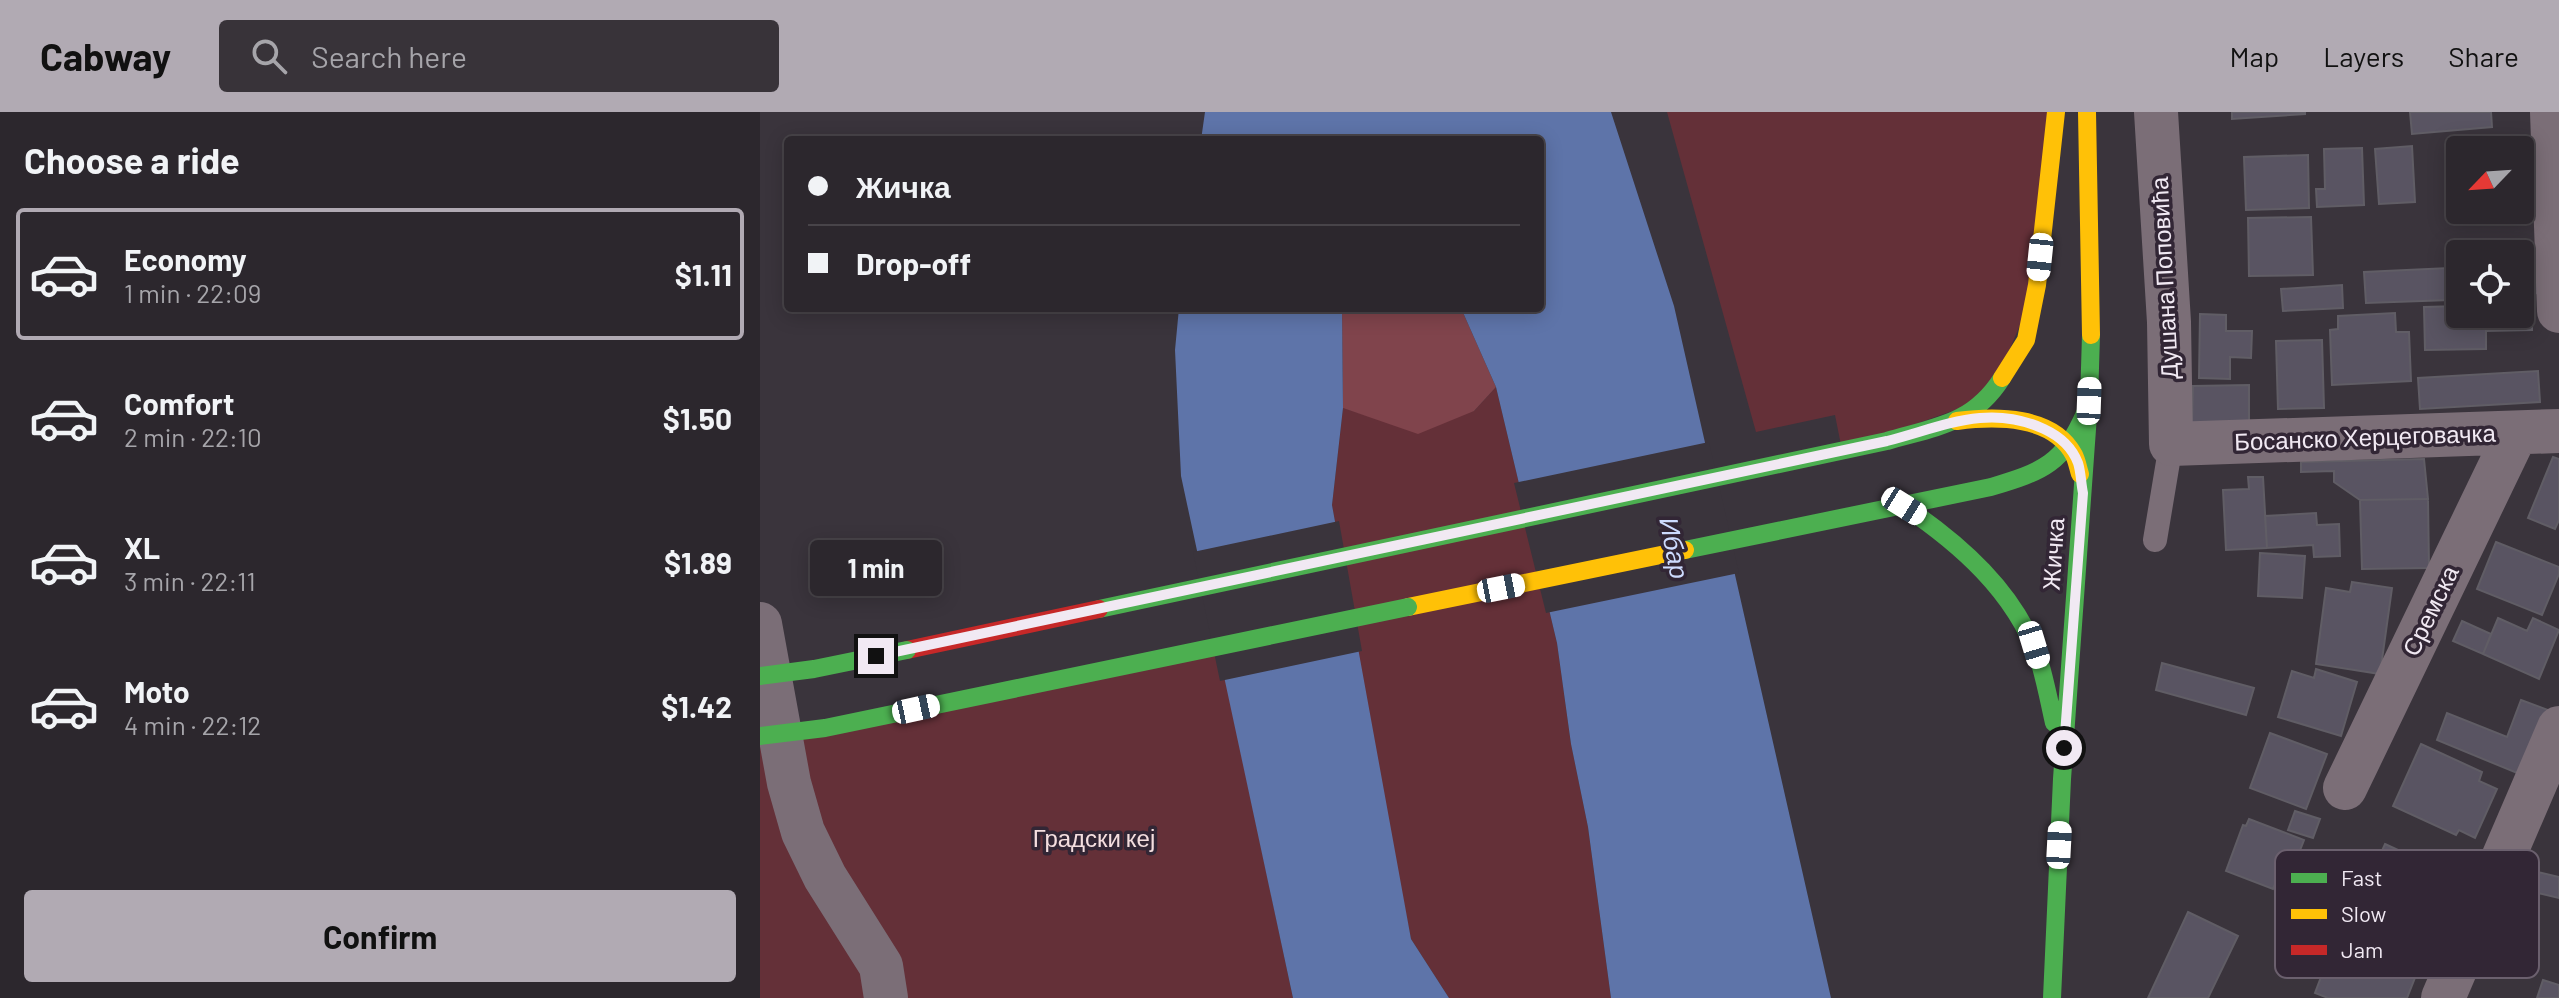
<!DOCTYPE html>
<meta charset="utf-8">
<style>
:root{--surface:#2c272d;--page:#383339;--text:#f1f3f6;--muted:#a6a5aa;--line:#484449;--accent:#b1aab3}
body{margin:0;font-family:Barlow,sans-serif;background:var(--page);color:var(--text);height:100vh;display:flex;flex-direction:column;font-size:30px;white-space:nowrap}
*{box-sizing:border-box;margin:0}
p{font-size:26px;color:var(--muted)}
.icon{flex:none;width:44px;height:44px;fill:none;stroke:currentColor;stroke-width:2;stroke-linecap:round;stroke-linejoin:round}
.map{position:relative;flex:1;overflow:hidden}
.panel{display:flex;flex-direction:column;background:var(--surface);width:760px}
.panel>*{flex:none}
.banner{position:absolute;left:24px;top:24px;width:760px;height:176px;border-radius:8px;box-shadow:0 4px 20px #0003,0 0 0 2px var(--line);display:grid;align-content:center;height:176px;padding:0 24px;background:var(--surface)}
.needle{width:52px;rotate:245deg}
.buttons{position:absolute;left:1686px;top:24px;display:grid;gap:16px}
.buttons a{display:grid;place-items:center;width:88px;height:88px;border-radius:8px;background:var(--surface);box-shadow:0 4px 20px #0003,0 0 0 2px var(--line);font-size:40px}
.end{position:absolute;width:36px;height:36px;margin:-18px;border:10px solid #f1e9f3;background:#111;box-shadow:0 0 0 4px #111}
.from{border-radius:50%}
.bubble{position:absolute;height:56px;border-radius:8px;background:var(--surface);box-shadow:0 4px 20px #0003,0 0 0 2px var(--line);font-size:26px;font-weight:700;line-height:56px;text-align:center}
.car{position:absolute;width:24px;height:48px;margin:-24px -12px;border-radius:10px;box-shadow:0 0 6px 2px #0007;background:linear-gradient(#fff 24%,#345 0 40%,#fff 0 76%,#345 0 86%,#fff 0)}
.banner b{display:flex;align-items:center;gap:28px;height:76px;font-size:30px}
.banner b+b{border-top:2px solid var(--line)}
.banner i{width:20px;height:20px;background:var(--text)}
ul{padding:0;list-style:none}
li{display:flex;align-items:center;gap:24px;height:132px;margin:0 16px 12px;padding:0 8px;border:4px solid transparent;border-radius:8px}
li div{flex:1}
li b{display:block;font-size:30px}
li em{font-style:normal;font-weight:700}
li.active{border-color:var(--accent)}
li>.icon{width:72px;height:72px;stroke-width:1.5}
h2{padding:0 24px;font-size:36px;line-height:96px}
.action{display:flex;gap:16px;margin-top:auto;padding:16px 24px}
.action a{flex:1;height:92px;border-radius:8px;background:var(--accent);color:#111;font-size:32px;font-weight:700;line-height:92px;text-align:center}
header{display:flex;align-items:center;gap:48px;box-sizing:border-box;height:112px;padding:0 40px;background:var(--accent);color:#111}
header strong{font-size:38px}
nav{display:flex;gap:44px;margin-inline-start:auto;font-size:28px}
.search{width:560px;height:72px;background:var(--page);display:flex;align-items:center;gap:20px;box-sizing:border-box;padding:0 28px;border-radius:8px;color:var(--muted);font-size:30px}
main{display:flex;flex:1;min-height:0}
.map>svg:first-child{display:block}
</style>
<header>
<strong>Cabway</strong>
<div class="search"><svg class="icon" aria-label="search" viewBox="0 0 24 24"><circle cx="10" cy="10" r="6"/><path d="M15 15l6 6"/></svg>Search here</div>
<nav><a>Map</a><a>Layers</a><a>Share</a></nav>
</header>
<main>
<section class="panel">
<h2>Choose a ride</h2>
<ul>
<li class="active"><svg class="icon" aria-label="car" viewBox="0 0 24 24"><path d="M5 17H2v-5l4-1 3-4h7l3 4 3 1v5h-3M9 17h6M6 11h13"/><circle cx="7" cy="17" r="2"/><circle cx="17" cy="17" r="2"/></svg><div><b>Economy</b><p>1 min · 22:09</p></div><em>$1.11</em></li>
<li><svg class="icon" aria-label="car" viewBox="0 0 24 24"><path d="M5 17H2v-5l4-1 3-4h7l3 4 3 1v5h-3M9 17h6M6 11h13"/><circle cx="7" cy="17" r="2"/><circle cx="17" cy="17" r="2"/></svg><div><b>Comfort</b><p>2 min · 22:10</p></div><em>$1.50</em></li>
<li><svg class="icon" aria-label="car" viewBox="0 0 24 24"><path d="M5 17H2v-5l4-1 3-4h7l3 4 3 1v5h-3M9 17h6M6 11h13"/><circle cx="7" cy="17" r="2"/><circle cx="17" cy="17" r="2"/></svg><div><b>XL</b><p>3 min · 22:11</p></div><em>$1.89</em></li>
<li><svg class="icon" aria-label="car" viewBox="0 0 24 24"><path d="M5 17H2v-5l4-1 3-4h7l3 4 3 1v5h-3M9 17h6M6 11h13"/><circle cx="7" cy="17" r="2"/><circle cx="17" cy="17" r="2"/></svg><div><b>Moto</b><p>4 min · 22:12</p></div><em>$1.42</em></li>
</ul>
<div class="action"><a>Confirm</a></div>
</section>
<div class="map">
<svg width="1799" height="886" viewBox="0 0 1799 886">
<rect width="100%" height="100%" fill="#3a343c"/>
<path fill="#643038" d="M907 0H1296L1277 173 1229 286 1082 338 1075 303 996 320Z
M736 275 797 531 811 632 828 715 851 886H689L651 827 625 695 572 393 583 296 618 307 714 299Z
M458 533 533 886H0V628Z"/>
<path fill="#80444c" d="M582 196H701L736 275 714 299 658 322 583 296Z"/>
<path fill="#5e74a9" d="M445 0H851L914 194 1071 886H851L828 715 811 632 797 531 736 275 701 196H780V28H441Z
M419 196H582L583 296 572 393 651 827 689 886H533L421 364 415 238Z"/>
<path fill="#3a343c" d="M949 330 979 461 786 501 754 371Z
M579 409 602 539 460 569 433 440Z"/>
<path fill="#595462" stroke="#605d65" stroke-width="2" d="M1472 0H1545V2L1472 7Z
M1650 0H1731L1732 15 1652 22Z
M1755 25 1756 38H1700V42L1699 29Z
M1652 34 1655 90 1619 92 1615 37Z
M1602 36 1604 93 1557 95 1556 77H1565L1564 37Z
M1548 43 1549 96 1486 98 1484 45Z
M1551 105 1553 163 1489 164 1488 106Z
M1760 153H1777L1778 181 1760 182Z
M1689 156 1690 188 1606 191 1604 160Z
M1582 173 1583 196 1523 199 1521 177Z
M1772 191V218L1726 219V237L1665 238 1664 195 1700 194V202H1760V192Z
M1635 201 1636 220H1649L1651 269 1572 273 1570 218 1578 217V204Z
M1440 202 1466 203V219H1492L1491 246 1470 245V267L1439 266Z
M1562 228 1564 296 1518 297 1516 229Z
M1778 259 1780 290 1660 297 1658 266Z
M1489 273V311H1432L1433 274Z
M1793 345 1799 347V408L1795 417 1768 406Z
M1664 347 1668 387 1600 388 1574 370V359L1541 360V350Z
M1488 365H1503L1507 436 1466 438 1463 378 1489 377Z
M1668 387 1669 456 1602 457 1600 388Z
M1556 401 1557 413 1579 412 1580 444 1554 445 1553 433 1507 436 1505 404Z
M1736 430 1799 455V462L1782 503 1717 477Z
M1500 441 1545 444 1542 486 1498 484Z
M1592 470 1632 476 1620 562 1556 552 1566 476 1590 480Z
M1738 506 1767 519 1773 506 1799 518 1779 567 1723 542Z
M1702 509 1731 522 1723 542 1693 529Z
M1402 551 1494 576 1486 603 1396 578Z
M1556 557 1597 570 1581 624 1518 605 1532 559 1554 566Z
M1761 588 1788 598 1762 663 1677 628 1687 601 1747 625Z
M1510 621 1567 642 1546 697 1490 676Z
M1661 632 1722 660 1719 669 1737 677 1715 726 1699 718 1696 723 1633 694Z
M1535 699 1560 707 1553 726 1528 718Z
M1489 707 1544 728 1530 764 1520 760 1513 777 1466 759 1483 713 1486 714Z
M1625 732 1690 762 1665 817 1600 787Z
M1769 758 1799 765V786L1765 778Z
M1428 800 1478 824 1448 886H1388Z
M1578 820 1660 853 1647 886H1568L1555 881Z
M1783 868 1799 873V886H1777Z"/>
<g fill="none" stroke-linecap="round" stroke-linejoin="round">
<path stroke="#7b6e77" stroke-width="24" d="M1395 428 1411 332"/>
<path stroke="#7b6e77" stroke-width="44" d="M1396 0 1409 210 1411 332 1799 319
M1792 0 1799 199
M0 512 29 671 43 720 65 765 121 854 126 886
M1585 676 1756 321
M1683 886 1799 616"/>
<path stroke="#4caf50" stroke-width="18" d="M1144 394C1200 432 1254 479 1278 545 1285 566 1289 589 1294 611
M925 438 1231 375C1284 359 1303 352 1326 299
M339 497 1127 329C1175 315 1213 312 1242 266
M1292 886 1302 667 1329 289 1331 223"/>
<path stroke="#ffc107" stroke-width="18" d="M1327 0 1331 223
M1242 266 1266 228 1277 173 1296 0
M1197 309C1235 304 1293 303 1314 343 1317 349 1318 356 1320 362
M648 495 925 438"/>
<path stroke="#c62828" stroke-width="18" d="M147 538 339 497"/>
<path stroke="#4caf50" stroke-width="18" d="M0 564 54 557 147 538
M0 624 65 616 648 495"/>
</g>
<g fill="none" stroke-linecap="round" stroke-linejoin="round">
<path stroke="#f1e9f3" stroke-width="10" d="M116 544 1127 329C1182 315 1228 291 1284 317 1299 324 1312 335 1318 351 1321 360 1321 372 1323 381L1304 636"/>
</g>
<g text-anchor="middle" stroke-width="7" stroke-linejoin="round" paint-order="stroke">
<g font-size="24" fill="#f1e9f3" stroke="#322635">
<text transform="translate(1405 166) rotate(-93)" y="8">Душана Поповића</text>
<text transform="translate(1605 326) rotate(-2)" y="8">Босанско Херцеговачка</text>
<text transform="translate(1294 442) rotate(-86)" y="8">Жичка</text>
<text transform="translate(1671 499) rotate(-64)" y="8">Сремска</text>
</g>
<g font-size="24" fill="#f4dedf" stroke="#322635">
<text x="334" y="735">Градски кеј</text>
</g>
<g font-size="26" font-style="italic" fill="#cddbfe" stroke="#322635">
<text transform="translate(914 436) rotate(79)" y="9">Ибар</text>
</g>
</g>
<rect x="1515" y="738" width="264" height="128" rx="12" fill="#322635" stroke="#6b606e" stroke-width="2"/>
<rect x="1531" y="761" width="36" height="10" fill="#4caf50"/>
<rect x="1531" y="797" width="36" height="10" fill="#ffc107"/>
<rect x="1531" y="833" width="36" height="10" fill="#c62828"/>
<g font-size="22" fill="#f1e9f3">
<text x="1581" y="774">Fast</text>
<text x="1581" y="810">Slow</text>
<text x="1581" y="846">Jam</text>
</g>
</svg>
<div class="buttons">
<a><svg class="needle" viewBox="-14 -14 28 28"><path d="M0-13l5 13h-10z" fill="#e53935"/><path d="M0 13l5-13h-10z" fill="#a6a5aa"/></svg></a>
<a><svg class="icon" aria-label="locate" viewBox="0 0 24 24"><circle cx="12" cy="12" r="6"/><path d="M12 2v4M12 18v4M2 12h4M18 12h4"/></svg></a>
</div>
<i class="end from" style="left:1304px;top:636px"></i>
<i class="end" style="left:116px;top:544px"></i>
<div class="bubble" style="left:50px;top:428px;width:132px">1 min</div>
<i class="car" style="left:1280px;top:145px;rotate:186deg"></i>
<i class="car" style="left:1329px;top:289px;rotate:2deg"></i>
<i class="car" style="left:1144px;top:394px;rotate:122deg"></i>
<i class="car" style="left:741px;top:476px;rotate:79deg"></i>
<i class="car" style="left:1274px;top:533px;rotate:163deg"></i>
<i class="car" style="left:156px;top:597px;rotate:78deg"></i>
<i class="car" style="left:1299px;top:733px;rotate:3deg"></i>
<div class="banner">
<b><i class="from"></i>Жичка</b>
<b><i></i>Drop-off</b>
</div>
</div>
</main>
